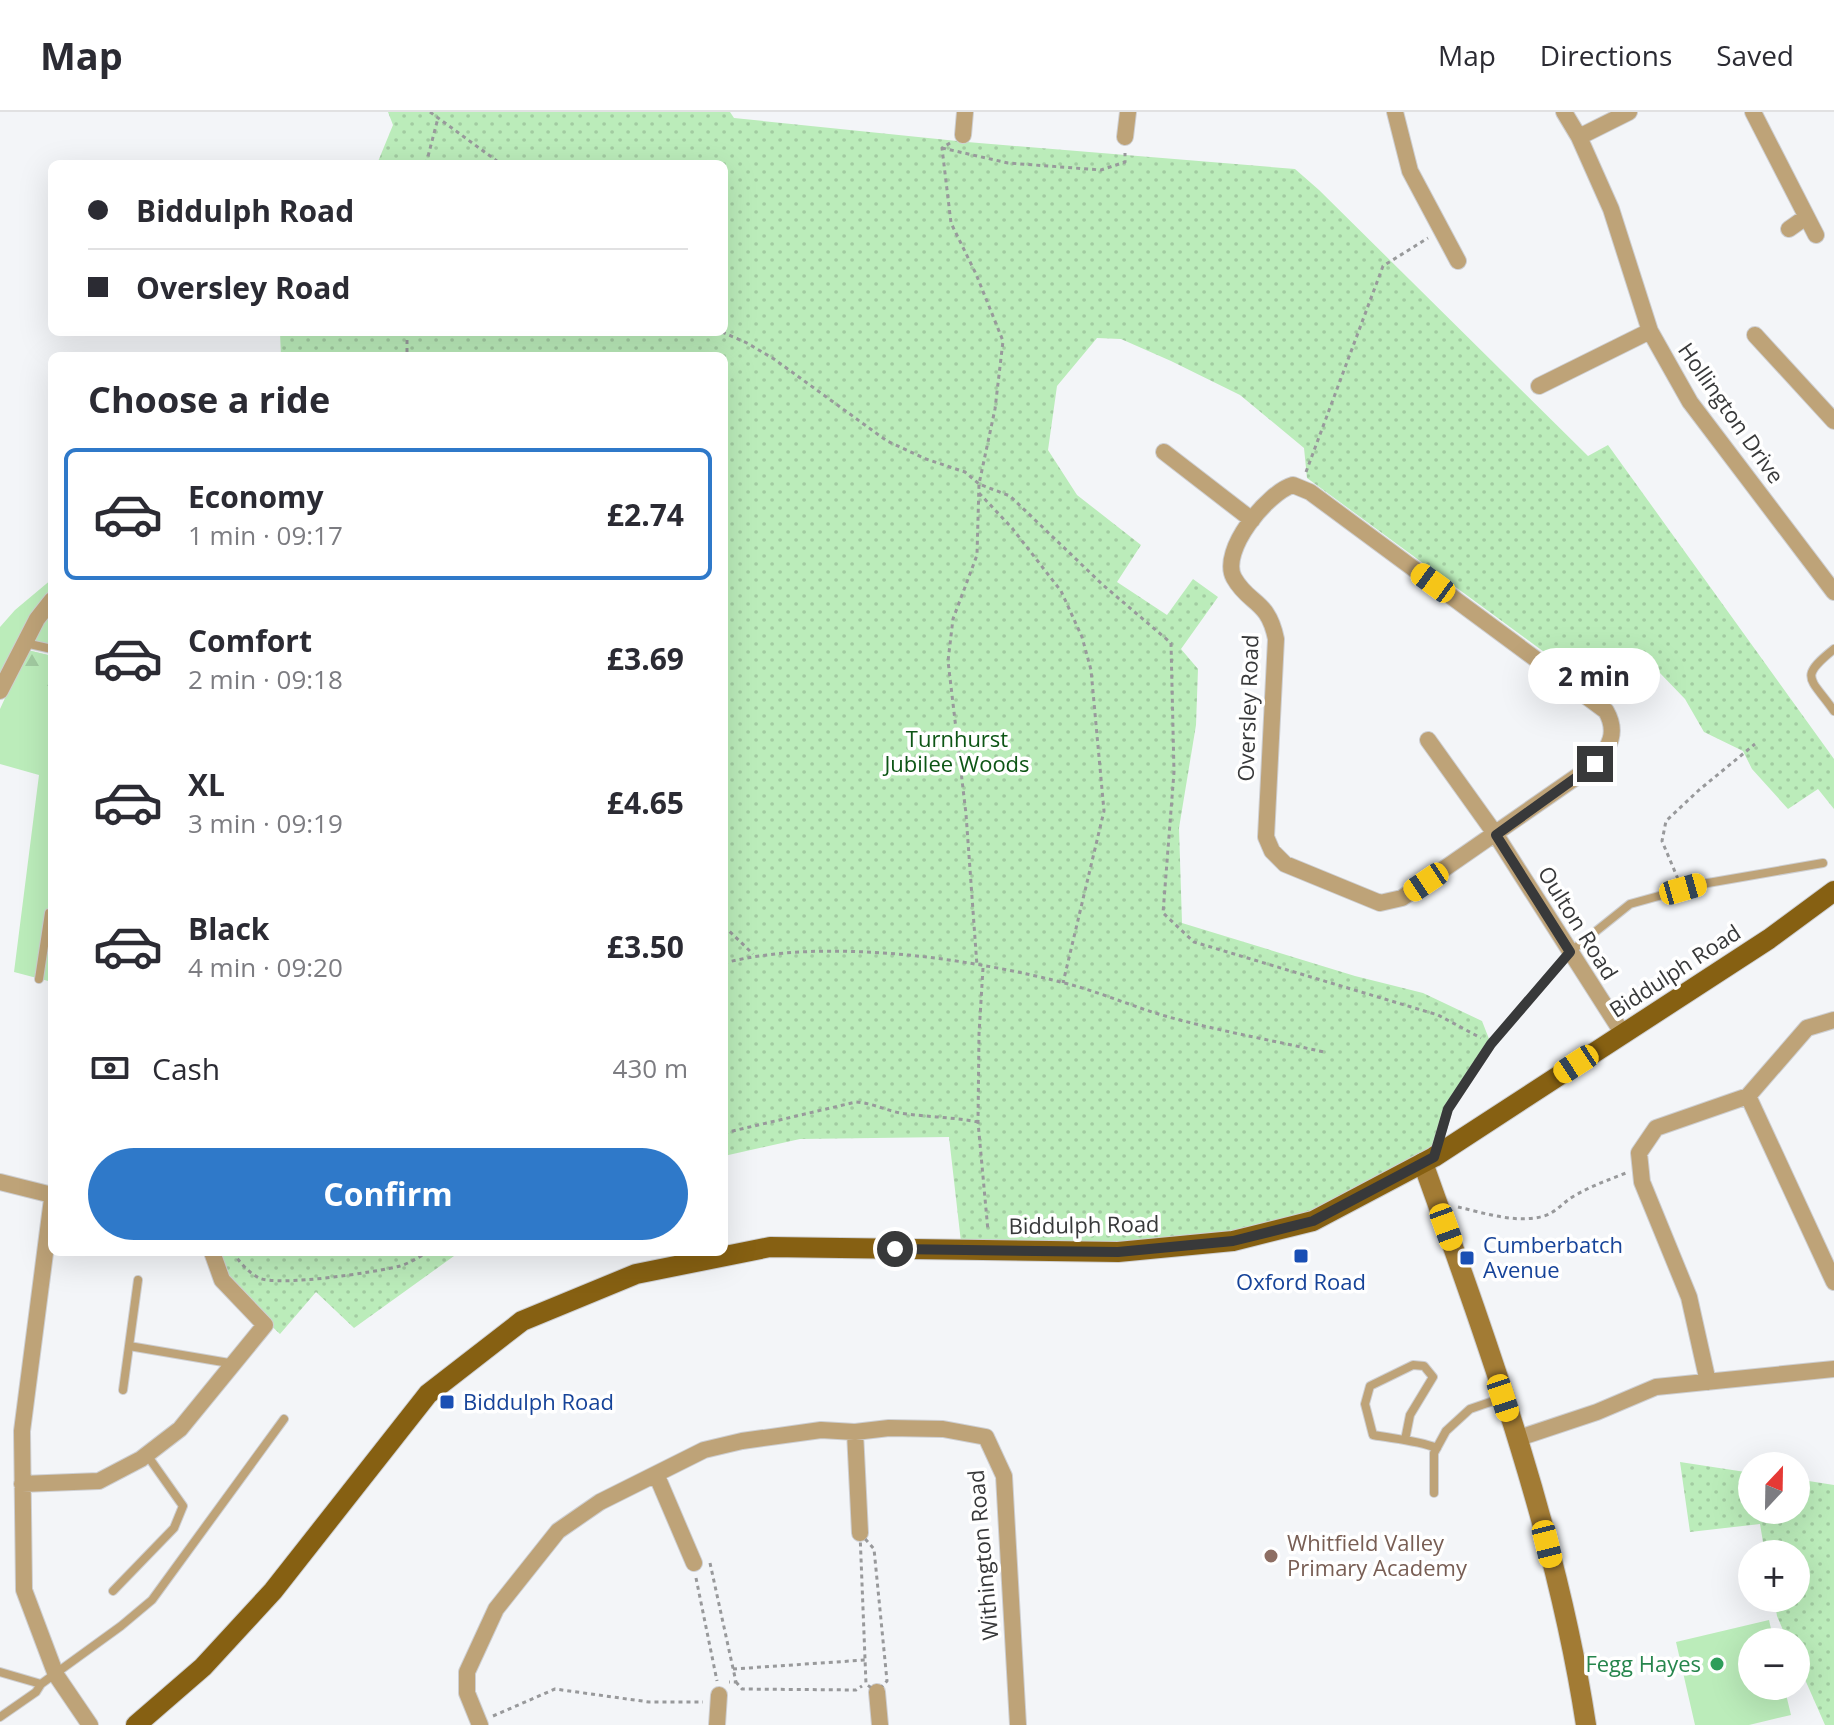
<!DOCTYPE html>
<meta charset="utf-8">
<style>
:root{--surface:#fff;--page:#f7f7f7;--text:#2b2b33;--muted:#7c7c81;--line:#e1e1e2;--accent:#2f79c9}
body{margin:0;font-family:"Open Sans",sans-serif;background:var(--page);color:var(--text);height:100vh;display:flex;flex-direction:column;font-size:30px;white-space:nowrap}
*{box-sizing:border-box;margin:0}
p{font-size:26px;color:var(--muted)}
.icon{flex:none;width:44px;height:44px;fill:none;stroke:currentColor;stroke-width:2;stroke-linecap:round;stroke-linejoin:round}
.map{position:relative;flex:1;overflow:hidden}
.side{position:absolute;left:48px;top:240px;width:680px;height:904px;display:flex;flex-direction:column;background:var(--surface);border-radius:12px;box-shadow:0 8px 32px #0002}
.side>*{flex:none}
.top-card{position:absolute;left:48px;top:48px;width:680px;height:176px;border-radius:12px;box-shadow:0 8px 32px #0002;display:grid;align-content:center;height:176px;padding:0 40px;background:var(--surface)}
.needle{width:52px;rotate:22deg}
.fabs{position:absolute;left:1738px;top:1340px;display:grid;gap:16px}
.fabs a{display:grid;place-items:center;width:72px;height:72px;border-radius:50%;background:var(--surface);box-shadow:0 8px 32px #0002;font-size:40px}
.end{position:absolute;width:36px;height:36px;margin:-18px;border:10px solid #38393a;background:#fff;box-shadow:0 0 0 4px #fff}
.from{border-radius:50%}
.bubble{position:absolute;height:56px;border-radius:28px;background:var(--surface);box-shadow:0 8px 32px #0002;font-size:26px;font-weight:700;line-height:56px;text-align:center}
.car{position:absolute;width:24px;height:48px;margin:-24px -12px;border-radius:10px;box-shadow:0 0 6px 2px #0007;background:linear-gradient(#f5c518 24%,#345 0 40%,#f5c518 0 76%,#345 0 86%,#f5c518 0)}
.top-card b{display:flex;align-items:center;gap:28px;height:76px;font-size:30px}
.top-card b+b{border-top:2px solid var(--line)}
.top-card i{width:20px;height:20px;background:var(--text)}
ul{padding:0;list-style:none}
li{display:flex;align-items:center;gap:24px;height:132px;margin:0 16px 12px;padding:0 24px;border:4px solid transparent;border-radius:12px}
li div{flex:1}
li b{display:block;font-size:30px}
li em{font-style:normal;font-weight:700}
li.on{border-color:var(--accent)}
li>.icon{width:72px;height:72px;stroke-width:1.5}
h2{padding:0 40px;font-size:36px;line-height:96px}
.pay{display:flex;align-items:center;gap:20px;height:88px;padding:0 40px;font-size:30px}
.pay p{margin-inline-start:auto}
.primary-button{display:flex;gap:16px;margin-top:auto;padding:16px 40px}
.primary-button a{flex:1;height:92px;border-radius:48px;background:var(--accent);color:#fff;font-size:32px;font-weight:700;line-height:92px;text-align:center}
header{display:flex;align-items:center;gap:48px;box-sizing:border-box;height:112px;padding:0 40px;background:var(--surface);border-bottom:2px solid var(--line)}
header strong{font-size:38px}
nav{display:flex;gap:44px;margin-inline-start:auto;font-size:28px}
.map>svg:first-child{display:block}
</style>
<header>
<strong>Map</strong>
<nav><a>Map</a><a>Directions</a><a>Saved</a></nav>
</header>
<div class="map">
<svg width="1834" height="1613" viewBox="0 0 1834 1613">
<defs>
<pattern id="forest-firs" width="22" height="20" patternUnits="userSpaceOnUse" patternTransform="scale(2)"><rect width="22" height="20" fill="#bbecba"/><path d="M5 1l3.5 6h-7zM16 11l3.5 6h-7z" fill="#a2cba1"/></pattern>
<pattern id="park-dots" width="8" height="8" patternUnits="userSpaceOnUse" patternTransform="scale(2)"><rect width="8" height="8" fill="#bbecba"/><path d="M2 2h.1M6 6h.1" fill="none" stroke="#a2cba1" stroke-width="1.8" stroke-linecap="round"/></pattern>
</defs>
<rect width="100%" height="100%" fill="#f3f5f8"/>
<path fill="#bbecba" d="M52 467V488L0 579V515L15 498Z
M27 538 52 544V870L14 860 39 663 0 652V597Z
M1769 1508 1774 1530H1752V1574H1784L1791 1603 1749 1613H1695L1676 1530Z"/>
<path fill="url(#forest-firs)" d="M52 488V537L25 531Z
M27 538 52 544V579C37 578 24 571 18 557Z"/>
<path fill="url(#park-dots)" d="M388 0H730L734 6 967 30 1295 57 1319 78 1588 344 1608 333 1834 647V697L1818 677 1788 697 1752 657 1743 639 1704 620 1685 587 1659 560 1611 589 1307 366 1304 336 1240 283 1171 249 1121 227 1097 226 1057 274 1048 338 1077 383 1141 433 1117 470 1167 503 1193 467 1218 485 1181 537 1198 557 1196 613 1179 716 1182 811 1355 864 1423 881 1482 909 1491 932 1448 997 1436 1054 1233 1129 962 1139 949 1025 800 1027 724 1044V244H281L280 220H724V52H377L393 13Z
M212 1140H464L454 1144 354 1216 316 1180 280 1222 222 1168Z
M1680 1350 1752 1361V1398H1796V1367L1834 1373V1613H1825L1796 1547V1530H1788L1777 1504 1774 1486H1796V1442H1765L1760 1412 1690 1420Z"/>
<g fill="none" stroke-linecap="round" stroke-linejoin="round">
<defs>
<path id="lane" d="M25 531 52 537
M1834 537C1798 566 1810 565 1834 599
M39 867 49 801H52
M1435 1040 1448 997 1491 932 1570 840 1630 792 1702 772 1823 751
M129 1234 235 1252
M123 1278 138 1168
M1405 1328 1410 1303 1433 1265 1424 1254 1413 1253 1370 1274 1365 1292 1373 1323C1395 1327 1416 1328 1437 1336
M1434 1381V1341L1446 1319 1470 1297 1502 1286
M113 1479 174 1416 183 1394 147 1343
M0 1560 41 1572 121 1514 152 1488 284 1307
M0 1605 36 1580 41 1572"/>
<path id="street" d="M1395 0 1410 59 1458 149
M1564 0 1579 25 1611 97 1650 219 1690 290 1834 480
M1753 0 1816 123
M963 23 965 0
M1125 25 1128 0
M1579 25 1629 0
M1789 117 1806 105
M1755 223 1834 309
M1539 274 1650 219
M1164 340 1252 408
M1293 373 1310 380 1606 599C1618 620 1610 635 1595 652L1402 786 1380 791 1285 752 1272 739 1266 725 1276 527C1268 487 1249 493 1234 466 1219 439 1268 380 1293 373Z
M0 579 37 507 52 488
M1428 628 1496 723 1623 922
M1748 984 1834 1170
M0 1070 52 1083
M52 1087 22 1319 24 1478 56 1563 90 1613
M1708 1270 1689 1185 1642 1070 1639 1041 1656 1016 1748 984 1807 916 1834 908
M855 1320 860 1421
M1516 1327 1597 1300 1656 1275 1834 1257
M656 1362 694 1451
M22 1372 99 1369 141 1347 180 1317 265 1213 222 1168 212 1140
M877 1580 880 1613
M480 1613 467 1581V1560L496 1497 558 1419 600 1390 704 1338 742 1329 821 1318 855 1320 889 1316 943 1317 986 1325 1004 1364 1018 1613
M717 1613 719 1583"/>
<path id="secondary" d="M1423 1051C1488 1232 1557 1422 1586 1613"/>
<path id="primary" d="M136 1613 203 1555 273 1479 428 1282 522 1209 636 1162 770 1135 1118 1140 1233 1129 1313 1109 1434 1045 1769 827 1834 779"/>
</defs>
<use href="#lane" stroke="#cecfd2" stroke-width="10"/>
<use href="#street" stroke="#cecfd2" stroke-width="18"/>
<use href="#secondary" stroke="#cecfd2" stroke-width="22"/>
<use href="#primary" stroke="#cecfd2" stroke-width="22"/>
<path stroke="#98999b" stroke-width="3" stroke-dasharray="4 4" stroke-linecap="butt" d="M430 0 501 52
M950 31 942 36 951 111 976 162 1003 229 995 297 979 372 977 443 953 507 948 549 966 702 977 854
M942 36 1008 51 1101 58 1125 50V41
M426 52 438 6
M407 220V244
M722 220 747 231 774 247 887 329 926 347 965 360 979 372 1010 384 1103 473 1171 531 1174 660 1163 801 1194 830 1438 903 1481 926
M1306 360 1383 154 1428 126
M979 381 1012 416 1061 479 1082 525 1091 558 1104 699 1063 871
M1678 767 1662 729 1666 709 1699 678 1755 632
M724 814 753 842
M724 851C824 825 972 846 1072 873 1108 883 1141 898 1176 907 1225 920 1275 929 1324 940
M983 856 979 922 978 1010 988 1119
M724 1021 856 990C872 991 885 998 900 1001 926 1005 952 1005 978 1010
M1458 1095C1484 1101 1517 1112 1544 1104 1557 1100 1563 1090 1574 1084 1591 1074 1608 1068 1626 1061
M233 1140C240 1151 248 1160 259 1166 279 1175 377 1160 400 1154 410 1151 419 1145 428 1140
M860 1421 874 1437 887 1569 877 1580 866 1572Z
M710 1451 736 1570H729
M696 1466 717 1569
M733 1557 865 1548
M736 1570 742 1577 856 1578 862 1574
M493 1604 555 1577 649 1590H703"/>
<use href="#lane" stroke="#bea378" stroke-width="8"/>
<use href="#street" stroke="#bea378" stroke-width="16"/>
<use href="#secondary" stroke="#a27b34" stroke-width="20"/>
<use href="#primary" stroke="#866012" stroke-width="20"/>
</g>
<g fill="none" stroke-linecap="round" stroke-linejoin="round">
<path stroke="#38393a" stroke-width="10" d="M895 1137 1118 1140 1233 1129 1313 1109 1434 1045 1448 997 1491 932 1570 840 1496 723 1595 652"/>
</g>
<g fill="#1a4fb4" stroke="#fff" stroke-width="3">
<rect x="1293" y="1136" width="16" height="16" rx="4"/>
<rect x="1459" y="1138" width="16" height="16" rx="4"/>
<rect x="439" y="1282" width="16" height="16" rx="4"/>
</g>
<circle fill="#8d6e63" stroke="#fff" stroke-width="3" cx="1271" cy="1444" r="8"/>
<circle fill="#2e9e5b" stroke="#fff" stroke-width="3" cx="1717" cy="1552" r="8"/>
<g text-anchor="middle" stroke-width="7" stroke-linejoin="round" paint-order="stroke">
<g font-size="22" fill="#38393a" stroke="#fff">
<text transform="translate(1731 301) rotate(55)" y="8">Hollington Drive</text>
<text transform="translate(1248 596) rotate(-88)" y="8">Oversley Road</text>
<text transform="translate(1578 811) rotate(58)" y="8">Oulton Road</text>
<text transform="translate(1675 859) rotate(-33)" y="8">Biddulph Road</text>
<text transform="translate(1084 1113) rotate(-1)" y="8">Biddulph Road</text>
<text transform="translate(983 1443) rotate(-95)" y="8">Withington Road</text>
</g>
<g font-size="22" fill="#0d5515" stroke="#fff">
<text x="957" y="635">Turnhurst<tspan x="957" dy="25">Jubilee Woods</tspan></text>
</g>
<g font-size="22" fill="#164399" stroke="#fff" text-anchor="start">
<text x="1483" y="1141">Cumberbatch<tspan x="1483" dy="25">Avenue</tspan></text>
<text x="1301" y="1178" text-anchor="middle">Oxford Road</text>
<text x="463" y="1298">Biddulph Road</text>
</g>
<g font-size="22" fill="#785e54" stroke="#fff" text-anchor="start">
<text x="1287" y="1439">Whitfield Valley<tspan x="1287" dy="25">Primary Academy</tspan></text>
</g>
<g font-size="22" fill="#27864d" stroke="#fff" text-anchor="end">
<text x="1701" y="1560">Fegg Hayes</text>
</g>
</g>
</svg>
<div class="fabs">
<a><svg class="needle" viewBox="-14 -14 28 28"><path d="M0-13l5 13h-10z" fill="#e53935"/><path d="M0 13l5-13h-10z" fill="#7c7c81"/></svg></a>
<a>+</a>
<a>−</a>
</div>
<i class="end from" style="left:895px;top:1137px"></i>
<i class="end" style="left:1595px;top:652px"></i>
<div class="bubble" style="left:1528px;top:536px;width:132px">2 min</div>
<i class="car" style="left:1433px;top:471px;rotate:306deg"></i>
<i class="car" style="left:1426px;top:770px;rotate:236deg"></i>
<i class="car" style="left:1683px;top:777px;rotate:74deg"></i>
<i class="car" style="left:1576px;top:952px;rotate:237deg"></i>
<i class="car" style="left:1446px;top:1115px;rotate:160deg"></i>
<i class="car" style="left:1503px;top:1286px;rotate:162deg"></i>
<i class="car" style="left:1547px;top:1432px;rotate:166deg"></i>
<div class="top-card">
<b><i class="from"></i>Biddulph Road</b>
<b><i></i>Oversley Road</b>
</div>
<section class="side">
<h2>Choose a ride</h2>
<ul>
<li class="on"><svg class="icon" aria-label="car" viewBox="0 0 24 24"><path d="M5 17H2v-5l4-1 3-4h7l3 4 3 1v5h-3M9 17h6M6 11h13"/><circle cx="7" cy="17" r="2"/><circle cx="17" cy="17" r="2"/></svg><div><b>Economy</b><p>1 min · 09:17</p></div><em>£2.74</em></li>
<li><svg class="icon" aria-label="car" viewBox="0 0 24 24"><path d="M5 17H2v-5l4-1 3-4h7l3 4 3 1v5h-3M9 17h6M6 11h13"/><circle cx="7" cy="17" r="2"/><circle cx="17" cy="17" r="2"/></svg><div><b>Comfort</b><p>2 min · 09:18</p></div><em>£3.69</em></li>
<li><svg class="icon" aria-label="car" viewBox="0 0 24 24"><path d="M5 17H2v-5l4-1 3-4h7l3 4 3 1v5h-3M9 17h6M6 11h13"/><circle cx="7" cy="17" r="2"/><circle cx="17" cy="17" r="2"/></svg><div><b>XL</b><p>3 min · 09:19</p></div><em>£4.65</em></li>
<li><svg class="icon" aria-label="car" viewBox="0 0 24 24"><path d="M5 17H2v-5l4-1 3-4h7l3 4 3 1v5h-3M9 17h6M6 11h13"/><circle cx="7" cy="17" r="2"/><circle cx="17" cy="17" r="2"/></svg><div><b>Black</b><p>4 min · 09:20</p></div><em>£3.50</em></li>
</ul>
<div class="pay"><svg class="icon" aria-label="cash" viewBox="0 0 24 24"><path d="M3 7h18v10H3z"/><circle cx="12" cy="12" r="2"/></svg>Cash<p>430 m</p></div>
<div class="primary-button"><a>Confirm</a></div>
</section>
</div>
